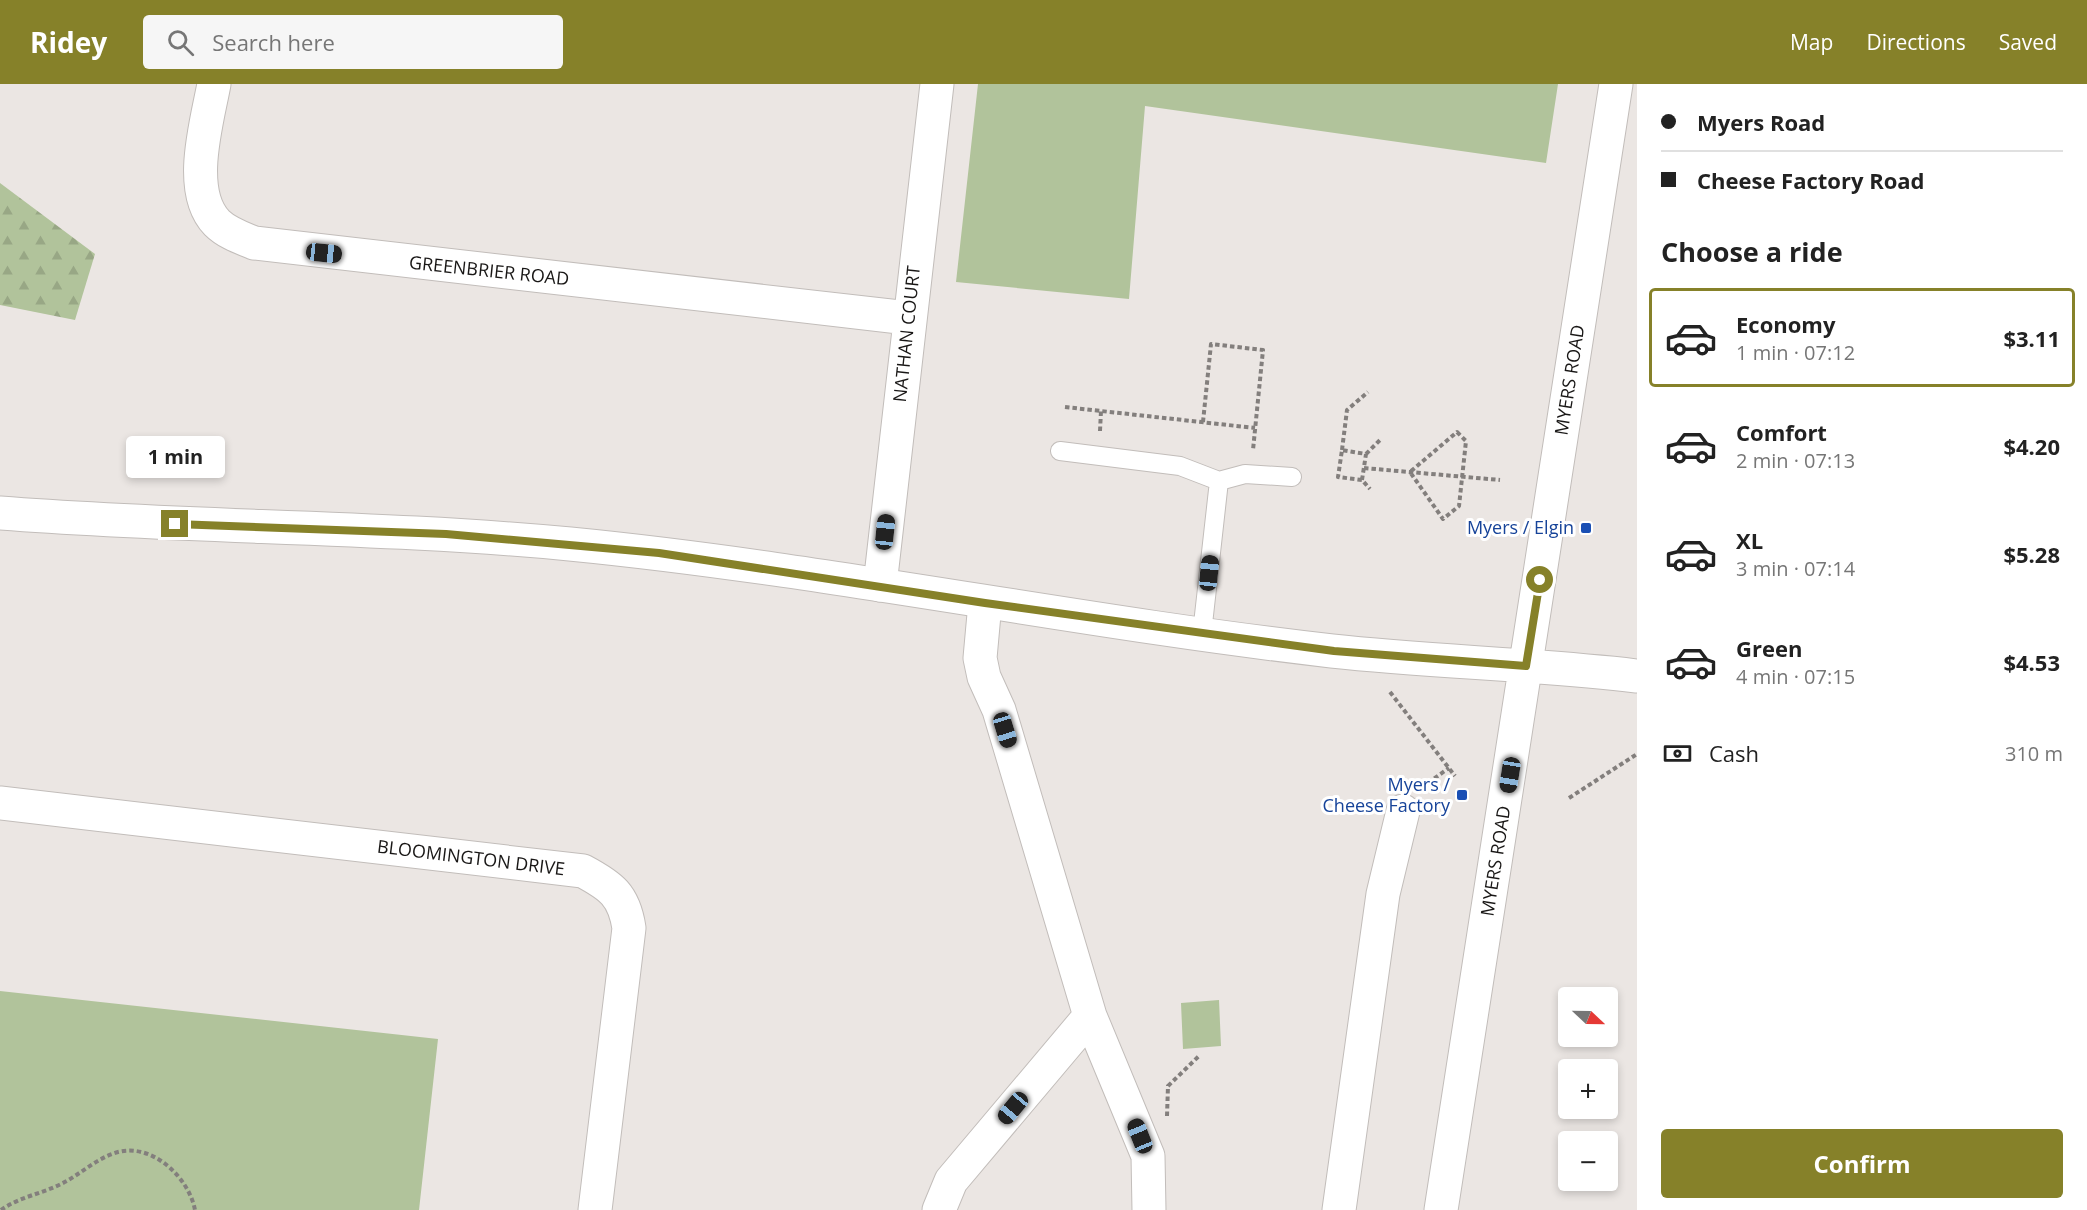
<!DOCTYPE html>
<meta charset="utf-8">
<style>
:root{--surface:#fff;--page:#f6f6f6;--text:#222;--muted:#767676;--line:#e0e0e0;--accent:#868129}
body{margin:0;font-family:"Open Sans",sans-serif;background:var(--page);color:var(--text);height:100vh;display:flex;flex-direction:column;font-size:22px;white-space:nowrap}
*{box-sizing:border-box;margin:0}
p{font-size:20px;color:var(--muted)}
.icon{flex:none;width:33px;height:33px;fill:none;stroke:currentColor;stroke-width:2;stroke-linecap:round;stroke-linejoin:round}
.map{position:relative;flex:1;overflow:hidden}
.details{display:flex;flex-direction:column;background:var(--surface);width:450px}
.details>*{flex:none}
.hud{display:grid;align-content:center;height:132px;padding:0 24px;background:var(--surface)}
.needle{width:39px;rotate:112deg}
.controls{position:absolute;left:1558px;top:903px;display:grid;gap:12px}
.controls a{display:grid;place-items:center;width:60px;height:60px;border-radius:6px;background:var(--surface);box-shadow:0 3px 9px #0003;font-size:30px}
.end{position:absolute;width:27px;height:27px;margin:-14px;border:8px solid #868129;background:#fff;box-shadow:0 0 0 3px #fff}
.from{border-radius:50%}
.bubble{position:absolute;height:42px;border-radius:6px;background:var(--surface);box-shadow:0 3px 9px #0003;font-size:20px;font-weight:700;line-height:42px;text-align:center}
.car{position:absolute;width:18px;height:36px;margin:-18px -9px;border-radius:8px;box-shadow:0 0 4px 2px #0007;background:linear-gradient(#222 24%,#8ab4d8 0 40%,#222 0 76%,#8ab4d8 0 86%,#222 0)}
.hud b{display:flex;align-items:center;gap:21px;height:57px;font-size:22px}
.hud b+b{border-top:2px solid var(--line)}
.hud i{width:15px;height:15px;background:var(--text)}
ul{padding:0;list-style:none}
li{display:flex;align-items:center;gap:18px;height:99px;margin:0 12px 9px;padding:0 12px;border:3px solid transparent;border-radius:6px}
li div{flex:1}
li b{display:block;font-size:22px}
li em{font-style:normal;font-weight:700}
li.current{border-color:var(--accent)}
li>.icon{width:54px;height:54px;stroke-width:1.5}
h2{padding:0 24px;font-size:27px;line-height:72px}
.pay{display:flex;align-items:center;gap:15px;height:66px;padding:0 24px;font-size:22px}
.pay p{margin-inline-start:auto}
.action{display:flex;gap:12px;margin-top:auto;padding:12px 24px}
.action a{flex:1;height:69px;border-radius:6px;background:var(--accent);color:#fff;font-size:24px;font-weight:700;line-height:69px;text-align:center}
header{display:flex;align-items:center;gap:36px;box-sizing:border-box;height:84px;padding:0 30px;background:var(--accent);color:#fff}
header strong{font-size:28px}
nav{display:flex;gap:33px;margin-inline-start:auto;font-size:21px}
.search{width:420px;height:54px;background:var(--page);display:flex;align-items:center;gap:15px;box-sizing:border-box;padding:0 21px;border-radius:6px;color:var(--muted);font-size:22px}
main{display:flex;flex:1;min-height:0}
.map>svg:first-child{display:block}
</style>
<header>
<strong>Ridey</strong>
<div class="search"><svg class="icon" aria-label="search" viewBox="0 0 24 24"><circle cx="10" cy="10" r="6"/><path d="M15 15l6 6"/></svg>Search here</div>
<nav><a>Map</a><a>Directions</a><a>Saved</a></nav>
</header>
<main>
<div class="map">
<svg width="1637" height="1126" viewBox="0 0 1637 1126">
<defs>
<pattern id="forest-firs" width="22" height="20" patternUnits="userSpaceOnUse" patternTransform="scale(1.5)"><rect width="22" height="20" fill="#b1c39b"/><path d="M5 1l3.5 6h-7zM16 11l3.5 6h-7z" fill="#98a785"/></pattern>
</defs>
<rect width="100%" height="100%" fill="#ebe6e3"/>
<path fill="#b1c39b" d="M978 0H1558L1546 79 1145 22 1129 215 956 198Z
M0 907 438 955 419 1126H0Z
M1219 916 1221 962 1183 965 1181 919Z"/>
<path fill="url(#forest-firs)" d="M0 99 95 170 75 236 0 221Z"/>
<g fill="none" stroke-linecap="round" stroke-linejoin="round">
<defs>
<path id="lane" d="M1060 367 1180 382 1219 397 1202 549
M1219 397 1245 390 1292 393"/>
<path id="street" d="M214 0C207 38 186 107 217 139 227 149 242 154 254 159L908 234
M880 501 937 0
M985 519 980 574 984 593 999 626 1090 932 1148 1072 1149 1126
M0 719 583 787C611 802 624 811 629 844L595 1126
M939 1126 951 1097 1090 932
M1339 1126 1383 810 1403 727"/>
<path id="secondary" d="M0 429C190 444 380 442 570 460 825 485 1077 538 1332 567 1433 578 1536 580 1637 592
M1441 1126 1616 0"/>
</defs>
<use href="#lane" stroke="#c2bdba" stroke-width="20"/>
<use href="#street" stroke="#c2bdba" stroke-width="35"/>
<use href="#secondary" stroke="#c2bdba" stroke-width="35"/>
<path stroke="#837f7d" stroke-width="4" stroke-dasharray="4.5 3" stroke-linecap="butt" d="M1065 323 1255 344
M1203 338 1211 260 1263 266 1253 366
M1100 347 1101 327
M1457 348 1466 357 1459 422 1443 435 1410 388Z
M1342 366 1347 326 1368 308
M1366 370 1381 355
M1364 384 1500 396
M1362 396 1366 370 1342 366 1338 393 1362 396 1370 405
M1390 608 1455 692
M1422 703 1449 684
M1569 714 1637 670
M1167 1032 1168 1002 1200 971
M1 1126C19 1113 41 1110 61 1100 80 1091 96 1074 118 1068 153 1059 189 1094 195 1126"/>
<use href="#lane" stroke="#fff" stroke-width="18"/>
<use href="#street" stroke="#fff" stroke-width="33"/>
<use href="#secondary" stroke="#fff" stroke-width="33"/>
</g>
<g fill="none" stroke-linecap="round" stroke-linejoin="round">
<path stroke="#868129" stroke-width="8" d="M175 440 446 450 659 469 985 519 1334 567 1526 582 1540 496"/>
</g>
<g fill="#1a4fb4" stroke="#fff" stroke-width="2">
<rect x="1580" y="438" width="12" height="12" rx="3"/>
<rect x="1456" y="705" width="12" height="12" rx="3"/>
</g>
<g text-anchor="middle" stroke-width="6" stroke-linejoin="round" paint-order="stroke">
<g font-size="18" fill="#191716" stroke="#fff">
<text transform="translate(489 187) rotate(6)" y="6">GREENBRIER ROAD</text>
<text transform="translate(907 250) rotate(-84)" y="6">NATHAN COURT</text>
<text transform="translate(1570 296) rotate(-81)" y="6">MYERS ROAD</text>
<text transform="translate(471 774) rotate(7)" y="6">BLOOMINGTON DRIVE</text>
<text transform="translate(1496 777) rotate(-81)" y="6">MYERS ROAD</text>
</g>
<g font-size="18" fill="#164399" stroke="#fff" text-anchor="end">
<text x="1574" y="450">Myers / Elgin</text>
<text x="1450" y="707">Myers /<tspan x="1450" dy="21">Cheese Factory</tspan></text>
</g>
</g>
</svg>
<div class="controls">
<a><svg class="needle" viewBox="-14 -14 28 28"><path d="M0-13l5 13h-10z" fill="#e53935"/><path d="M0 13l5-13h-10z" fill="#767676"/></svg></a>
<a>+</a>
<a>−</a>
</div>
<i class="end from" style="left:1540px;top:496px"></i>
<i class="end" style="left:175px;top:440px"></i>
<div class="bubble" style="left:126px;top:352px;width:99px">1 min</div>
<i class="car" style="left:324px;top:169px;rotate:96deg"></i>
<i class="car" style="left:885px;top:448px;rotate:6deg"></i>
<i class="car" style="left:1209px;top:489px;rotate:6deg"></i>
<i class="car" style="left:1005px;top:646px;rotate:163deg"></i>
<i class="car" style="left:1510px;top:691px;rotate:189deg"></i>
<i class="car" style="left:1013px;top:1024px;rotate:220deg"></i>
<i class="car" style="left:1140px;top:1052px;rotate:338deg"></i>
</div>
<section class="details">
<div class="hud">
<b><i class="from"></i>Myers Road</b>
<b><i></i>Cheese Factory Road</b>
</div>
<h2>Choose a ride</h2>
<ul>
<li class="current"><svg class="icon" aria-label="car" viewBox="0 0 24 24"><path d="M5 17H2v-5l4-1 3-4h7l3 4 3 1v5h-3M9 17h6M6 11h13"/><circle cx="7" cy="17" r="2"/><circle cx="17" cy="17" r="2"/></svg><div><b>Economy</b><p>1 min · 07:12</p></div><em>$3.11</em></li>
<li><svg class="icon" aria-label="car" viewBox="0 0 24 24"><path d="M5 17H2v-5l4-1 3-4h7l3 4 3 1v5h-3M9 17h6M6 11h13"/><circle cx="7" cy="17" r="2"/><circle cx="17" cy="17" r="2"/></svg><div><b>Comfort</b><p>2 min · 07:13</p></div><em>$4.20</em></li>
<li><svg class="icon" aria-label="car" viewBox="0 0 24 24"><path d="M5 17H2v-5l4-1 3-4h7l3 4 3 1v5h-3M9 17h6M6 11h13"/><circle cx="7" cy="17" r="2"/><circle cx="17" cy="17" r="2"/></svg><div><b>XL</b><p>3 min · 07:14</p></div><em>$5.28</em></li>
<li><svg class="icon" aria-label="car" viewBox="0 0 24 24"><path d="M5 17H2v-5l4-1 3-4h7l3 4 3 1v5h-3M9 17h6M6 11h13"/><circle cx="7" cy="17" r="2"/><circle cx="17" cy="17" r="2"/></svg><div><b>Green</b><p>4 min · 07:15</p></div><em>$4.53</em></li>
</ul>
<div class="pay"><svg class="icon" aria-label="cash" viewBox="0 0 24 24"><path d="M3 7h18v10H3z"/><circle cx="12" cy="12" r="2"/></svg>Cash<p>310 m</p></div>
<div class="action"><a>Confirm</a></div>
</section>
</main>
